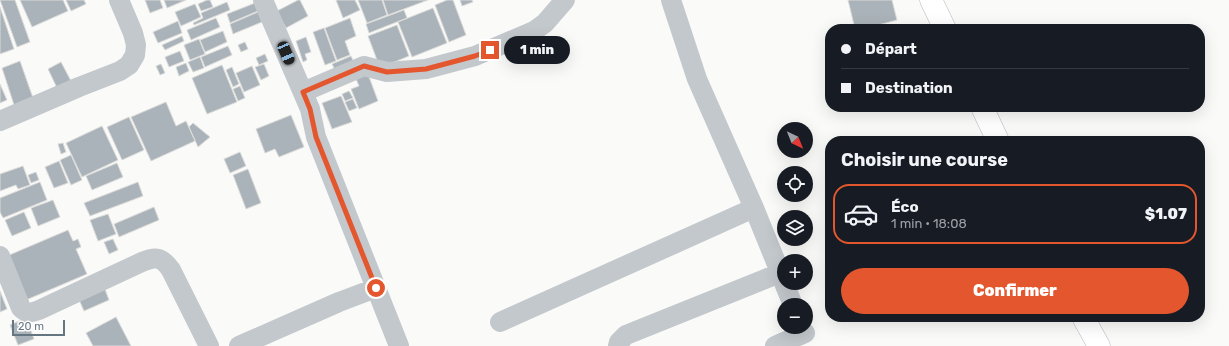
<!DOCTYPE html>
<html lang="fr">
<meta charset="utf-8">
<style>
:root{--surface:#171b24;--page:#20242c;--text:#f1f3f6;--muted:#9ea1a6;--line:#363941;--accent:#e4572e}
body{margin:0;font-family:Rubik,sans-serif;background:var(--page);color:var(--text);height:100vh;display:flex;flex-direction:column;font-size:15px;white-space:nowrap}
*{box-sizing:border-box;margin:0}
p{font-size:13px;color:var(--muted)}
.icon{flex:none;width:22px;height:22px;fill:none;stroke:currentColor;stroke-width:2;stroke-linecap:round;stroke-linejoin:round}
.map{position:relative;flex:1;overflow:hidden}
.sheet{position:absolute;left:825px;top:136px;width:380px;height:186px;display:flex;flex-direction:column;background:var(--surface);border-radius:16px;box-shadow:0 4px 16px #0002}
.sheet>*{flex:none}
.hud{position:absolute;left:825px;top:24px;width:380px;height:88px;border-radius:16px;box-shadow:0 4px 16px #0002;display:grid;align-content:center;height:88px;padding:0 16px;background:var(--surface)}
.needle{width:26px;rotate:137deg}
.fabs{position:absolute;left:777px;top:122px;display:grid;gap:8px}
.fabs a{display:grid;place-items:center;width:36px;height:36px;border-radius:50%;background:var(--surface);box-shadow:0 4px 16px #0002;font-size:20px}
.scale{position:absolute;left:12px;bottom:10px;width:53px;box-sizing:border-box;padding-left:4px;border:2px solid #657683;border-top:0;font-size:11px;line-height:14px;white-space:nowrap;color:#657683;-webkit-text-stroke:3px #fff;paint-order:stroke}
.end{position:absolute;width:18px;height:18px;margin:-9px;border:5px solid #e4572e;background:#fff;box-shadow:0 0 0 2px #fff}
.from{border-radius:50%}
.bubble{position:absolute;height:28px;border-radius:14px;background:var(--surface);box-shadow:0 4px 16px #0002;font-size:13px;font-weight:800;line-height:28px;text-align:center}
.car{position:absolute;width:12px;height:24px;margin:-12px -6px;border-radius:5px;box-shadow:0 0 3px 1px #0007;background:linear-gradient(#222 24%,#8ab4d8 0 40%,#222 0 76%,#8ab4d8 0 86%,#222 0)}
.hud b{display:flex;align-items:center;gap:14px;height:38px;font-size:15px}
.hud b+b{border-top:1px solid var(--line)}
.hud i{width:10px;height:10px;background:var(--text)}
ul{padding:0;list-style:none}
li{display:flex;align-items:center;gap:12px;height:60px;margin:0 8px 6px;padding:0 8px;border:2px solid transparent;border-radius:16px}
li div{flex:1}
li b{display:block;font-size:15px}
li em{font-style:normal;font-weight:800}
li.current{border-color:var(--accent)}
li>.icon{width:36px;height:36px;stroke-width:1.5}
h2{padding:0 16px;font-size:18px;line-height:48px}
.primary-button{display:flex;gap:8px;margin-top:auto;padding:8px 16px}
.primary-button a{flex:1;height:46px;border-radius:24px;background:var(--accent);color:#fff;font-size:16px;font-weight:800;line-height:46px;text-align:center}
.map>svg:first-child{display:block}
</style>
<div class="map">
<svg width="1229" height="346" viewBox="0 0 1229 346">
<rect width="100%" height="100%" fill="#fafaf8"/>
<path fill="#aab3b9" stroke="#dcdcda" d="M0 0H15L30 42 17 47Z
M20 0H63L68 11 32 27Z
M66 0H84L86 4 71 11Z
M145 0H160L163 8 150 13Z
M164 0H186L167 8Z
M207 0H210L213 7 201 11 198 4Z
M298 0H300L308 16 286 28 277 11Z
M336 0H355L360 10 343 18Z
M358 0H382L387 15 367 23Z
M383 0H428L388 15Z
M447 0H453L466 35 449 42 435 5Z
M460 0H472L473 2 462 6Z
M848 0H892L897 20 863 29H855Z
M227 2 230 10 194 25 193 23 203 18 201 13Z
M255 3 258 11 230 23 227 14Z
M195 4 201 17 181 26 175 12Z
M0 7 14 49 0 54Z
M433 8 447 43 412 57 398 22Z
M404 10 407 18 369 33 366 24Z
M258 12 262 22 233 34 230 24Z
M216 18 220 27 191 40 187 30Z
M350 18 356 36 345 41 350 55 337 60 325 28Z
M178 21 182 33 158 43 153 32Z
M397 25 409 56 380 68 368 36Z
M324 28 336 61 325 65 313 32Z
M223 31 227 42 205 52 200 40Z
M182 36 184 41 165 50 162 45Z
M306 37 311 52 305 54 307 60 303 62 296 41Z
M199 39 205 54 190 60 184 45Z
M245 42 248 49 241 52 238 45Z
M228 46 232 55 205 67 201 57Z
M180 51 184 61 169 67 165 57Z
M265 54 268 61 259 65 256 58Z
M351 56 355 65 336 72 332 64Z
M200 57 204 68 193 72 188 62Z
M20 61 33 98 14 105 2 68Z
M61 62 71 81 57 88 48 69Z
M186 63 189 71 179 76 176 67Z
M161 64 165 73 160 75 156 66Z
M264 64 269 76 261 80 255 67Z
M222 65 237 102 207 114 192 78Z
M252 66 260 85 244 92 236 73Z
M232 67 239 84 233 87 226 70Z
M368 74 378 101 359 109 351 89 359 86 356 79Z
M0 84 7 100 0 103Z
M240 86 245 98 238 101 233 89Z
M349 91 353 98 345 101 342 94Z
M341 96 352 122 332 129 322 103Z
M353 99 357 108 349 111 345 102Z
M166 102 176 126 186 121 195 141 151 161 131 117Z
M291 115 304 147 279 157 275 149 265 153 256 129Z
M129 117 144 150 122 160 107 127Z
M193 123 210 137 198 147 189 127Z
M102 126 118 160 82 177 66 143Z
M63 143 66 152 61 154 58 144Z
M240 152 246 166 230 173 224 159Z
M71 155 82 180 71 185 60 160Z
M59 161 68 183 54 188 45 167Z
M117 163 123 177 92 190 86 176Z
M23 166 30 185 18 189 16 185 0 191V174Z
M248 169 261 203 246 209 233 175Z
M36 172 39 180 31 183 28 175Z
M40 182 47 200 3 218 0 212V198Z
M138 182 143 196 90 216 84 203Z
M53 200 60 217 38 226 31 208Z
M154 207 159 220 119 237 114 224Z
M24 212 31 228 12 236 5 220Z
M108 214 116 234 98 241 90 220Z
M68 230 73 241 78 239 81 247 76 249 87 274 26 300 7 256Z
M113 239 118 250 109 254 104 242Z
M103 284 109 300 84 311 77 295Z
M0 291 7 309 0 312Z
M116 317 131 346H93L86 333Z
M26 318 34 339 18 345 10 325Z"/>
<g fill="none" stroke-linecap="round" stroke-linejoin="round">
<defs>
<path id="secondary" d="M931 0 945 29
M982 107 998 141
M1083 317 1099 346"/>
</defs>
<use href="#secondary" stroke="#b3babf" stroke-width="23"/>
<path stroke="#c3c8cc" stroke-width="20" d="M263 0 310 109 316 137 376 288
M671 0 697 79 754 208 784 282
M303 92 364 66 387 72 426 69 475 56 534 31 545 23 565 0
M0 121 79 87 120 71 129 65 135 55 136 45 133 33 119 0
M0 256 21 308C27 314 31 313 39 310L142 262C156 256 162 257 171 270L209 346
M784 283 793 305
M500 322 754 208
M239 346 339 302 376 288 399 346
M618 346 619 342 626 335 780 273
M775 346 805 333"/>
<use href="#secondary" stroke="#fff" stroke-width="22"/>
</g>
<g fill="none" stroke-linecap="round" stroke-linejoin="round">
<path stroke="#e4572e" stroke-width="5" d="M376 288 316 137 310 109 303 92 364 66 387 72 426 69 475 56 490 50"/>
</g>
</svg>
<div class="fabs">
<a><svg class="needle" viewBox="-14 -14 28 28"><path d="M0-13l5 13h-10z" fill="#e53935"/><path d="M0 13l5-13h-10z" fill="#9ea1a6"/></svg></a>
<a><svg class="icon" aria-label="locate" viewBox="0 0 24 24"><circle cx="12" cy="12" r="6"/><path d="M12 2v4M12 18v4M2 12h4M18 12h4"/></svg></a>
<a><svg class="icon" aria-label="layers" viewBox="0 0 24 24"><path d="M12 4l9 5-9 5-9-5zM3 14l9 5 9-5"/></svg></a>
<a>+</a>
<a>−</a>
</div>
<div class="scale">20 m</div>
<i class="end from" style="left:376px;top:288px"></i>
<i class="end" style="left:490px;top:50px"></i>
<div class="bubble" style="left:504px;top:36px;width:66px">1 min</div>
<i class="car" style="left:286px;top:53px;rotate:157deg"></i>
<div class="hud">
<b><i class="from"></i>Départ</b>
<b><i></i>Destination</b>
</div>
<section class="sheet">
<h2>Choisir une course</h2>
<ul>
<li class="current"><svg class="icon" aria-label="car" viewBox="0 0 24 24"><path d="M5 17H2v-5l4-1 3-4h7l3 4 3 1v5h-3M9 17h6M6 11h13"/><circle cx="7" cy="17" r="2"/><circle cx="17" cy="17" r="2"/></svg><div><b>Éco</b><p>1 min · 18:08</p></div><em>$1.07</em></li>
</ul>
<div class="primary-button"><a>Confirmer</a></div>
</section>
</div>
